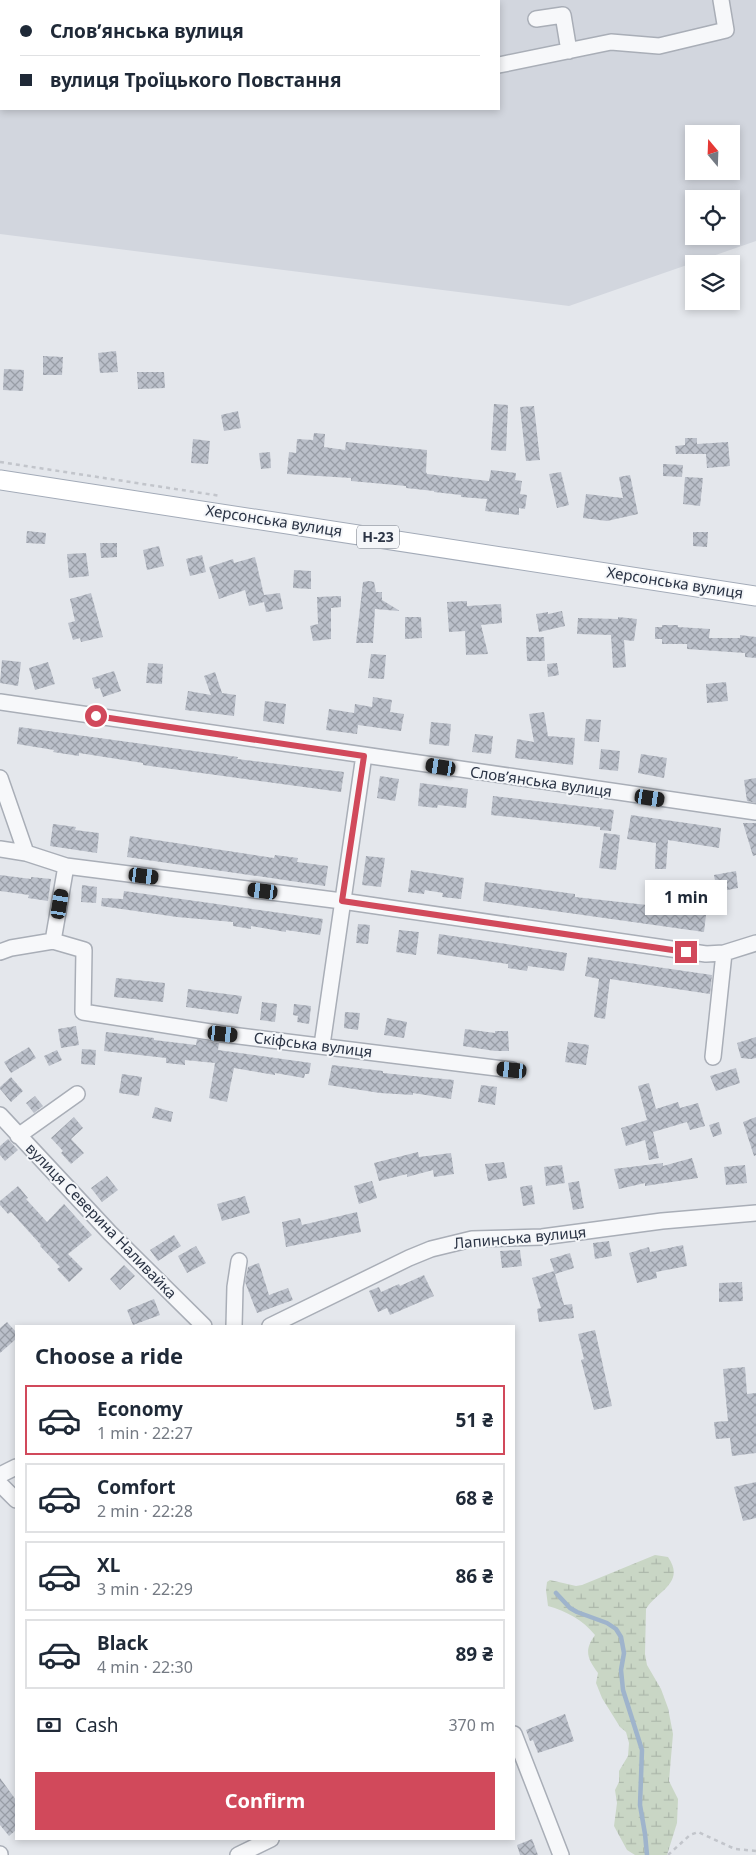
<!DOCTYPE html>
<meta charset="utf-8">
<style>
:root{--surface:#fff;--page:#f6f6f7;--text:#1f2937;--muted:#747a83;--line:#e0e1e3;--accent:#d1495b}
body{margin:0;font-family:"Noto Sans",sans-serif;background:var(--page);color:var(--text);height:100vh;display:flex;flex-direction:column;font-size:19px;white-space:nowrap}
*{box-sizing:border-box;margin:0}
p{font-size:16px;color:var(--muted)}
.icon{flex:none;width:28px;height:28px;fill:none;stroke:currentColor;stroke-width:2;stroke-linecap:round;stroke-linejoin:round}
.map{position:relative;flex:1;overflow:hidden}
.sheet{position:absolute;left:15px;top:1325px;width:500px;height:515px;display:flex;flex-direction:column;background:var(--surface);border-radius:0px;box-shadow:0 2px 8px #0003}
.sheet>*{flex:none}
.banner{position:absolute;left:0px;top:0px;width:500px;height:110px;box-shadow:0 2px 8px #0003;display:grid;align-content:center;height:110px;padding:0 20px;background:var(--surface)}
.needle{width:32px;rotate:341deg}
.tools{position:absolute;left:685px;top:125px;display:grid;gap:10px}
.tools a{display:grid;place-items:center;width:55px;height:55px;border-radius:0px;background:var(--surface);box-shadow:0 2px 8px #0003;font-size:25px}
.end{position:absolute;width:22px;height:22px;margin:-11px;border:6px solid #d1495b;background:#fff;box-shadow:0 0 0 2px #fff}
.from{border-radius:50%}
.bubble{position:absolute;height:35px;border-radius:0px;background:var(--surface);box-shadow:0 2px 8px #0003;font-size:16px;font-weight:700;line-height:35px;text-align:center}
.car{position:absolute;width:15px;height:30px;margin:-15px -8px;border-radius:6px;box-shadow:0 0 4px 1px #0007;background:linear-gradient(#222 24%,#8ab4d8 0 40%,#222 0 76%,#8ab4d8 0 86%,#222 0)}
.banner b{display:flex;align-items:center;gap:18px;height:48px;font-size:19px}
.banner b+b{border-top:1px solid var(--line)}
.banner i{width:12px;height:12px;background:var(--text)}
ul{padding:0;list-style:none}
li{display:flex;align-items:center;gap:15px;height:70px;margin:0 10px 8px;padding:0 10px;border:2px solid var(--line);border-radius:0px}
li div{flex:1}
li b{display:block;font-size:19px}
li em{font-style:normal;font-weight:700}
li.active{border-color:var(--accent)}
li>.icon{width:45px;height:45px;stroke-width:1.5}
h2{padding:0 20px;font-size:22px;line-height:60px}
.pay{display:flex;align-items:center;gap:12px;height:55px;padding:0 20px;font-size:19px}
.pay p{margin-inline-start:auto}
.button{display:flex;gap:10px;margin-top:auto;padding:10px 20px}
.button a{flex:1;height:58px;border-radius:0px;background:var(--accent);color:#fff;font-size:20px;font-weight:700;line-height:58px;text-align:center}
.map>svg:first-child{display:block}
</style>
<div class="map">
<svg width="756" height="1855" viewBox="0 0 756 1855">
<defs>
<pattern id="wetland-marsh" width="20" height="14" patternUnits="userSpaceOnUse" patternTransform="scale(1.25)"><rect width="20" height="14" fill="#c9d6c5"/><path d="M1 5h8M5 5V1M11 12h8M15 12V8" fill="none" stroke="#adb8ab"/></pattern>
<pattern id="building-cross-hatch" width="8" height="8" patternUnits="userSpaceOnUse" patternTransform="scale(1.25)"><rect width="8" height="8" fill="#bbc0ca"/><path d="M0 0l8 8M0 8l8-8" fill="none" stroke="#989da6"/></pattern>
</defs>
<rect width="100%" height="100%" fill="#e4e7ec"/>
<path fill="#d2d6de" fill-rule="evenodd" d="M0 0H756V241L569 306 0 234ZM1 1H499V109H1ZM694 134H731V171H694ZM694 199H731V236H694Z"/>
<path fill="url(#wetland-marsh)" d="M655 1555 668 1557C686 1583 657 1591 646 1609L645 1654 647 1665 661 1689 668 1708 673 1734 669 1781 678 1799 677 1823 667 1855H635L627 1850 614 1826 617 1803 615 1790 619 1782V1771L628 1756 629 1743 626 1732 620 1727 602 1698 596 1683 598 1673C587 1658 584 1650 595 1635 583 1620 566 1611 548 1606L546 1590 547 1582 550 1580 576 1586 582 1585Z"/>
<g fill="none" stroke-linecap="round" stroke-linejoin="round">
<path stroke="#9fb4cc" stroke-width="4.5" d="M556 1593 570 1608 577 1612 607 1623 616 1629 621 1637 624 1653 621 1670 623 1690 642 1750 640 1805 645 1834 647 1855"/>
</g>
<path fill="url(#building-cross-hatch)" d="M116 351 118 372 100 373 98 353Z
M43 356 63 357 62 375H43Z
M4 369 24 370 23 391 3 390Z
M137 372H164L165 388 138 389Z
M494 404 508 405 506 451 491 450Z
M534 406 540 460 526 461 520 407Z
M238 411 241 428 224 431 221 415Z
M314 433 325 434 324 447 345 450 346 442 427 450 426 472 427 474 489 481 491 470 516 473 515 480 522 481 520 494 527 495 525 509 519 508V515L485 511 487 499 461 497V495L434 492V491L406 488V486L351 481V478L287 474 289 452 296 453 297 439 313 440Z
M685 438H697V444L728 442 730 466 707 468 706 454H676L675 446 685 445Z
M193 439 210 441 208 464 191 463Z
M270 452 271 468 261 469 259 453Z
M663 464 683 465 682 477 663 476Z
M561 472 569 505 557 508 549 474Z
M630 475 638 514 607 521 583 518 586 494 623 498 619 477Z
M685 477 703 478 700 506 683 504Z
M27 531 46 533 45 544 26 543Z
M693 532H708L707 547 693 546Z
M100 543H117V557L101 558Z
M159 546 164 566 147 570 143 550Z
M86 553 89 576 69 578 67 554Z
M202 555 206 572 190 576 186 559Z
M255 557 264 595 280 593 283 609 266 612 264 602 249 606 245 590 219 599 209 567 233 559 234 563Z
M294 570 311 571V589L293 588Z
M369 581 374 582 376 592H382V600L400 611 375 609 373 643H356L363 582Z
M91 593 103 637 81 642 80 638 73 640 68 623 75 621 70 599Z
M341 596V607L331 608V639L313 641 310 626 318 624 317 597Z
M467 601V606L501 604 502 623 481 625 488 654 466 655 465 631 449 632 447 602Z
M562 611 565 626 539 632 536 614 548 612V614Z
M405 617H421L422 638 405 639Z
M618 617 637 619 634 641 624 640 626 667 613 668 611 635 577 634 578 618 618 619Z
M662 625H678V627L710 629 709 638H740V635L756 637V658L745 657V653L687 649V644H662V639H655V627H662Z
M526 637H544L545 661H527Z
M371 654 386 655 384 679 368 678Z
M2 660 21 662 18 686 0 683Z
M48 662 55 684 35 690 29 668Z
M148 663 163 664 162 684 146 683Z
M557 663 559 675 548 677 547 664Z
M114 671 121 691 103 697 100 688 95 689 92 678Z
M215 672 222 693 236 695 234 716 185 710 188 691 211 695 204 676Z
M726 682 728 701 707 703 706 684Z
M373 697 392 700 390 712 404 714 401 731 358 725 357 734 326 730 329 709 354 713 355 704 372 707Z
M265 701 286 704 284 724 263 721Z
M544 712 548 736 575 738 573 765 515 758 517 739 534 742 529 714Z
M586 719 601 720 599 742 584 741Z
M431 722 451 724 449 746 429 744Z
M19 727 238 757 237 759 344 772 341 792 143 765V763L79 753V756L53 752 54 750 17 744Z
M475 734 493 736 491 754 472 752Z
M601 749 620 751 618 771 599 769Z
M641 754 667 758 664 778 638 773Z
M380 776 399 779 395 801 377 798Z
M756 778V803L747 801 744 780Z
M420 783 468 789 466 808 438 805 437 808 418 806Z
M493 796 614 810 611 831 600 830V827L491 815Z
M631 815 721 828 719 848 668 840 666 869H655L656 843 627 839Z
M743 823H756V855L753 856Z
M53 824 76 827 75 830 99 833 97 853 50 846Z
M604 833 620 835 616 870 599 868Z
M130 836 274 858 275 855 298 858 297 862 328 866 325 886 127 857Z
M366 856 385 858 381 887 362 885Z
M411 870 464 878 461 899 442 897 443 893 425 890 424 894 408 892Z
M736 871 738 888 717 892 714 875Z
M0 875 31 879V877L51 879 48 901 28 898 29 895 0 891Z
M485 882 575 894V897L683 909 682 912 706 915 704 932 483 901Z
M82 885 97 887 96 903 81 902Z
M124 891 323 919 320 935 286 930V932L251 926V929L233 926V922L177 917 101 906 102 898 123 899Z
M358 924 370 925 368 944 356 943Z
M399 930 419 932 416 955 396 952Z
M439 934 567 953 564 971 528 966 527 971 508 968V964L437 954Z
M588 957 712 975 710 994 610 979 605 1019 594 1017 599 979 585 976Z
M116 978 165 983 163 1002 114 997Z
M188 989 242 996 238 1014 186 1007Z
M262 1002 277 1004 275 1022 260 1020Z
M294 1004 311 1006 309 1024 297 1022 298 1016 293 1015Z
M345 1012 360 1013 358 1030 344 1028Z
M387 1018 407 1022 404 1038 384 1035Z
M76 1026 79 1045 61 1048 58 1029Z
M465 1029 495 1033V1031H508L509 1051H495L463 1046Z
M106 1032 154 1038V1040L196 1045 197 1039 219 1043 218 1050 311 1063 309 1074H305L304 1078 275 1073V1075L234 1068 227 1102 209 1098 215 1063 185 1060V1065L166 1063V1058L104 1051Z
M756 1037V1058L751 1059 741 1058 737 1043Z
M568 1042 589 1045 586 1065 565 1062Z
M29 1047 36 1058 11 1073 4 1062Z
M82 1049 96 1050 95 1065 81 1064Z
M57 1050 62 1060 49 1066 44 1056Z
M332 1065 383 1071V1073L454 1080 451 1099 413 1093V1095L380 1093 328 1085Z
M736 1068 740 1083 716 1091 710 1076Z
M122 1074 142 1077 139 1096 119 1093Z
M11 1077 23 1091 11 1102 0 1089V1087Z
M649 1083 656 1109 678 1102 680 1108 698 1103 705 1126 690 1130 687 1122 653 1132 659 1158 649 1160 645 1140 626 1146 621 1128 647 1120 638 1086Z
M481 1085 497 1087 495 1105 478 1102Z
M35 1096 43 1106 34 1113 26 1103Z
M155 1107 173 1112 171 1122 152 1118Z
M74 1117 83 1128 71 1139 84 1153 71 1164 61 1153 63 1151 51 1138Z
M756 1117V1155L754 1156 743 1122Z
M719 1122 722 1134 713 1137 709 1125Z
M8 1139 18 1150 5 1161 0 1155V1146Z
M418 1152 419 1157 451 1153 454 1174 434 1177 433 1170 407 1177V1174L379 1181 374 1163Z
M692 1158 698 1178 645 1186V1183L619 1189 614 1169 663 1163V1166Z
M504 1162 507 1178 488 1181 485 1164Z
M562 1165 565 1183 546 1186 544 1167Z
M745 1165 747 1183 726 1185 724 1167Z
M107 1176 118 1190 102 1202 91 1188Z
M372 1181 377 1198 359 1204 354 1186Z
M579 1181 584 1208 573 1210 568 1183Z
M532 1185 535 1204 523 1206 520 1187Z
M18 1186 28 1198 26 1199 47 1222 64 1204 92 1235 68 1254 83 1269 69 1282 57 1269 60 1267 40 1246 41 1245 11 1212 8 1214 0 1205V1201Z
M245 1196 250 1213 222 1221 217 1204Z
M357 1212 361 1232 286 1247 282 1222 300 1218 302 1225Z
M174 1235 181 1246 158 1261 150 1250Z
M609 1241 612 1256 595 1259 593 1243Z
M683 1245 687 1266 656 1272 657 1278 637 1283 629 1253 649 1247 650 1252Z
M196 1246 206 1263 187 1273 178 1256Z
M520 1250 522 1266 502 1268 500 1251Z
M570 1253 574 1268 555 1274 564 1305 572 1304 574 1318 539 1322 537 1309 541 1308 532 1278 554 1271 550 1259Z
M259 1263 269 1295 288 1288 293 1300 257 1313 245 1282 248 1267Z
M124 1265 135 1276 120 1290 110 1279Z
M424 1275 434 1296 390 1315 387 1308 378 1312 369 1291 379 1287 381 1292 399 1284 400 1286Z
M742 1282 743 1301 719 1302V1283Z
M154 1299 160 1315 133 1325 127 1310Z
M7 1322 16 1332V1339L0 1353V1328Z
M595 1330 612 1406 594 1410 581 1360 584 1359 578 1334Z
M745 1367 747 1394 756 1393V1453L732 1456 730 1438 716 1439 714 1422 728 1421 723 1369Z
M756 1482V1518L743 1521 734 1487Z
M565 1714 574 1741 538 1753 533 1740 530 1741 526 1730Z
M0 1778 16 1800V1830L9 1836 0 1825Z
M532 1839 538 1855H520L517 1845Z"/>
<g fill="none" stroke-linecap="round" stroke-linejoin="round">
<defs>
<path id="minor" d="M404 0 405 1
M536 19 563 15 569 51
M499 65 611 42 659 46 726 30 721 0
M0 702 756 812
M0 778 26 853
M0 849 26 853 66 866 342 901 706 954 724 953 756 943
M53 941 66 866
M0 952 11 948 53 941 84 950 83 1012 223 1034 512 1070
M322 1045 364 755
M713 1057 724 953
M0 1115 110 1233 204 1326
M18 1136 77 1094
M234 1326 235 1287 239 1261
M270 1326 409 1258 431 1249 472 1239 542 1237 662 1221 756 1213
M0 1475 16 1467
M0 1484 16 1500
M514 1734 561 1855
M0 1854V1855
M238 1855 271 1839"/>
<path id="major" d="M0 480 756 596"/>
</defs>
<use href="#minor" stroke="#a9aeb7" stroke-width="18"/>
<use href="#major" stroke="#a3abb8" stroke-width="21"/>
<path stroke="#c2c5cb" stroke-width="2.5" stroke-dasharray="4 4" stroke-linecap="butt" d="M0 462 221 496
M668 1855 690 1835 698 1832 735 1849 756 1851"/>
<use href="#minor" stroke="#f7f8fa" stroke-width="15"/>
<use href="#major" stroke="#fff" stroke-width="19"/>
</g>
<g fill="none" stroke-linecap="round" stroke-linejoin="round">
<path stroke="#d1495b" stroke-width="6" d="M96 716 364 756 342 901 686 952"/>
</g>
<g text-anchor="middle" stroke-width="4" stroke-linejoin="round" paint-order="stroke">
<rect fill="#f4f6f9" stroke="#676e7b" stroke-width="1" x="357" y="525.5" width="42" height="23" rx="4"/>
<g font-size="14" font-weight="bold" fill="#2b3445">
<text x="378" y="542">Н-23</text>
</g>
<g font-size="15" fill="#2b3445" stroke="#f4f6f9">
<text transform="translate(274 521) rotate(9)" y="5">Херсонська вулиця</text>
<text transform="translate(675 583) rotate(9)" y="5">Херсонська вулиця</text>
<text transform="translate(541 782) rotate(8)" y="5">Словʼянська вулиця</text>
<text transform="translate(313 1045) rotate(7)" y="5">Скіфська вулиця</text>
<text transform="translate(101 1221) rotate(46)" y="5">вулиця Северина Наливайка</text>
<text transform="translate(520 1238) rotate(-5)" y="5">Лапинська вулиця</text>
</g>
</g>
</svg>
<div class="tools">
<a><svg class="needle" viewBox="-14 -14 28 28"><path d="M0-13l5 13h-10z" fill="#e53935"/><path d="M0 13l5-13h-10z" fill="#747a83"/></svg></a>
<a><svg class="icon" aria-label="locate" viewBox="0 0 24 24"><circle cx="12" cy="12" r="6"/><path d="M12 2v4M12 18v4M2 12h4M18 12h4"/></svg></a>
<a><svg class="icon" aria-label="layers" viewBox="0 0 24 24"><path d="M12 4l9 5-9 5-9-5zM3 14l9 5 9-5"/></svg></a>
</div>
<i class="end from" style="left:96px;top:716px"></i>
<i class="end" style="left:686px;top:952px"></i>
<div class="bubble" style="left:645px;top:880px;width:82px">1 min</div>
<i class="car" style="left:441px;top:767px;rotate:279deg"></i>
<i class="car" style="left:650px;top:798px;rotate:99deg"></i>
<i class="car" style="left:144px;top:876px;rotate:97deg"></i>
<i class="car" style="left:263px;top:891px;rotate:277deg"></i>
<i class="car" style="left:60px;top:904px;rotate:9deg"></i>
<i class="car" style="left:223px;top:1034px;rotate:96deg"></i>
<i class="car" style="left:512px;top:1070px;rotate:276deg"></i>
<div class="banner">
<b><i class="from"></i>Словʼянська вулиця</b>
<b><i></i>вулиця Троїцького Повстання</b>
</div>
<section class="sheet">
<h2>Choose a ride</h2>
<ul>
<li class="active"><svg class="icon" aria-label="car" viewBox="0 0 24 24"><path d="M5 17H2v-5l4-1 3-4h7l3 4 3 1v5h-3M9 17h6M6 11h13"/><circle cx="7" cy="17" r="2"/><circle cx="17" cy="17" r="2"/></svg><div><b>Economy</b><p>1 min · 22:27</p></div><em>51 ₴</em></li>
<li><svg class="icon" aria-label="car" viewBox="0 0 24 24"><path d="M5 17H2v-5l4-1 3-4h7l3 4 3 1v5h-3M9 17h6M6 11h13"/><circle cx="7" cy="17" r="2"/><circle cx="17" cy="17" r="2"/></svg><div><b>Comfort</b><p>2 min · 22:28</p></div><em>68 ₴</em></li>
<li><svg class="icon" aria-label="car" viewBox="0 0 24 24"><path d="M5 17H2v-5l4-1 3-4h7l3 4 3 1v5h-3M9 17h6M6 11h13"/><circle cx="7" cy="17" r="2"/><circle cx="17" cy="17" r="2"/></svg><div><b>XL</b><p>3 min · 22:29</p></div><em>86 ₴</em></li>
<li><svg class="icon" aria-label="car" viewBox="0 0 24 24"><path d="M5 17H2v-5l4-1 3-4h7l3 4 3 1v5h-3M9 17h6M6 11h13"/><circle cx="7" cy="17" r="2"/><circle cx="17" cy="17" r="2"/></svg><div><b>Black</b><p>4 min · 22:30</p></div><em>89 ₴</em></li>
</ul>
<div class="pay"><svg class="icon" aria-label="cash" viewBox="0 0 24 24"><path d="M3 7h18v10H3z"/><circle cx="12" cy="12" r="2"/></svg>Cash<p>370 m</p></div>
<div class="button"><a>Confirm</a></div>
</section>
</div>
